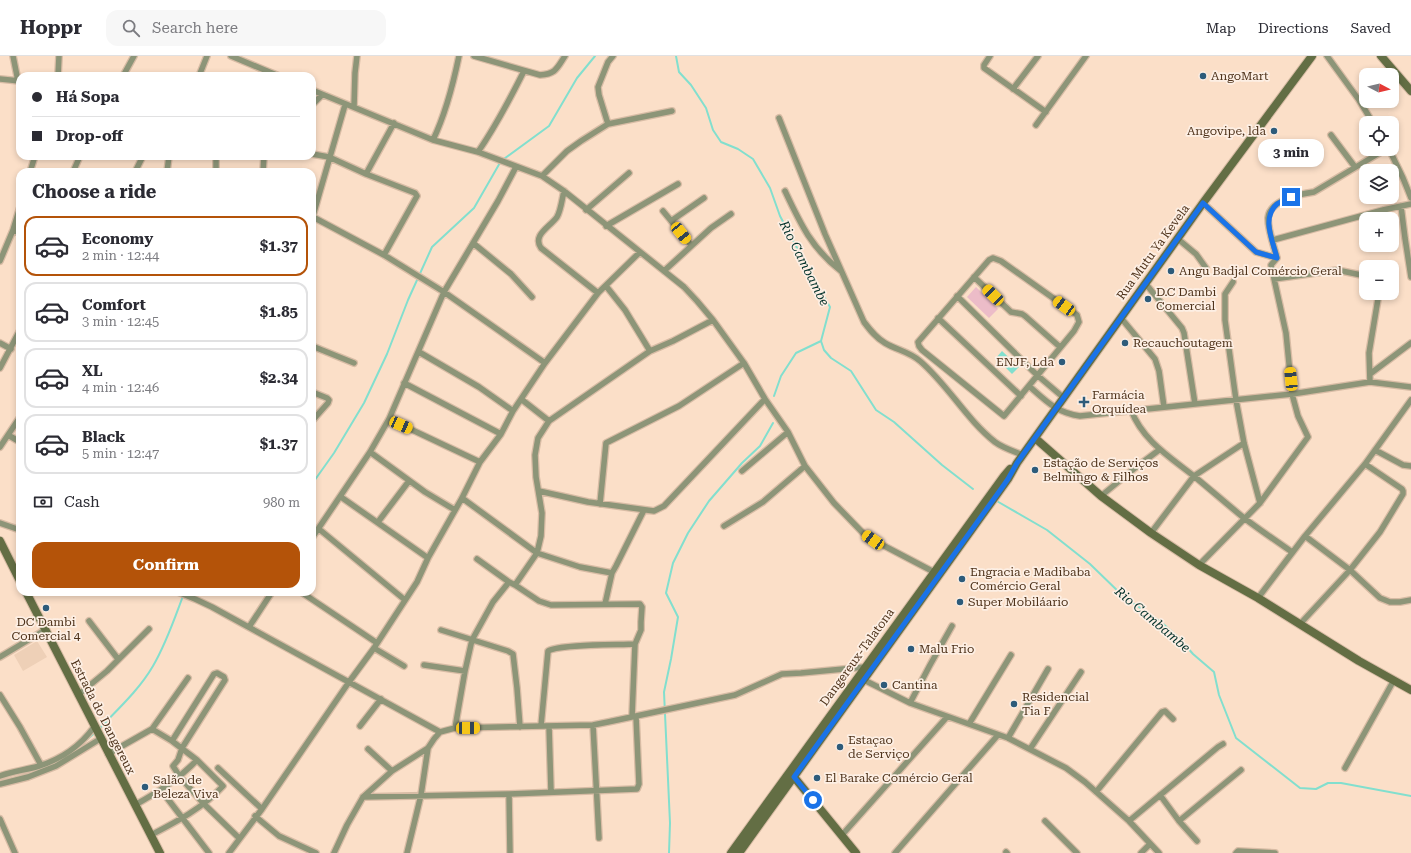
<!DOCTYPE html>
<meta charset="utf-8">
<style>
:root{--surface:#fff;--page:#f7f7f7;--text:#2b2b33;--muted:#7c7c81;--line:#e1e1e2;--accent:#b45309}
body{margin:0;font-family:"Roboto Serif",serif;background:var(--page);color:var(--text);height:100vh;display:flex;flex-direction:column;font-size:15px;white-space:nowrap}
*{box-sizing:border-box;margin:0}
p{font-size:13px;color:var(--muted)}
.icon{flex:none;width:22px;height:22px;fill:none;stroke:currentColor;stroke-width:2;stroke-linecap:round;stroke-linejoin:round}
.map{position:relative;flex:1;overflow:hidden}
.panel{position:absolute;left:16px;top:112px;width:300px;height:428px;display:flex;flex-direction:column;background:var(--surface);border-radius:12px;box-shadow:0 2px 6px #0003}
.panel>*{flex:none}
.hud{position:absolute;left:16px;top:16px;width:300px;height:88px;border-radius:12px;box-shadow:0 2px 6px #0003;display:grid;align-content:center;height:88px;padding:0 16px;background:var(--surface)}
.needle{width:26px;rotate:97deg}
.buttons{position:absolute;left:1359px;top:12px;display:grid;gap:8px}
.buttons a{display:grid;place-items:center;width:40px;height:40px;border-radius:8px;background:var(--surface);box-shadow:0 2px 6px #0003;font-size:20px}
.end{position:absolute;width:18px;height:18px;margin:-9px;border:5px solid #1a73e8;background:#fff;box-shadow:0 0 0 2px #fff}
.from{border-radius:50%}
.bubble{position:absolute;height:28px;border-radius:12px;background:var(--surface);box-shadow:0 2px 6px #0003;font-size:13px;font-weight:700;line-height:28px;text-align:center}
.car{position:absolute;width:12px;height:24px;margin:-12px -6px;border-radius:5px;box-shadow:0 0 3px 1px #0007;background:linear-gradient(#f5c518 24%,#345 0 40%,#f5c518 0 76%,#345 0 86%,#f5c518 0)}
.hud b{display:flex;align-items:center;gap:14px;height:38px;font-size:15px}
.hud b+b{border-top:1px solid var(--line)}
.hud i{width:10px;height:10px;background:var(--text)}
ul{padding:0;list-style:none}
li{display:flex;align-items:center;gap:12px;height:60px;margin:0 8px 6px;padding:0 8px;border:2px solid var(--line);border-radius:12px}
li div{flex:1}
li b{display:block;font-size:15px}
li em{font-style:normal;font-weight:700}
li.current{border-color:var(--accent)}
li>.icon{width:36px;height:36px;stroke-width:1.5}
h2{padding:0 16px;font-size:18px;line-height:48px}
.pay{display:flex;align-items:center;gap:10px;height:44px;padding:0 16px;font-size:15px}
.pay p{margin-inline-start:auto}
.cta{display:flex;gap:8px;margin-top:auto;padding:8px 16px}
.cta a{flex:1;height:46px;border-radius:12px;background:var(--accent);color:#fff;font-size:16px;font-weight:700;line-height:46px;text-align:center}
header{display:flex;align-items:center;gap:24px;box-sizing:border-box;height:56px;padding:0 20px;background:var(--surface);border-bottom:1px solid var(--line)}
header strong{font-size:19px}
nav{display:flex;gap:22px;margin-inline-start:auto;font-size:14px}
.search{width:280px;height:36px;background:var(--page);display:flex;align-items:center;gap:10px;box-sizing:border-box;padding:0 14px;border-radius:12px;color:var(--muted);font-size:15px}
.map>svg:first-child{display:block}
</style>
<header>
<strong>Hoppr</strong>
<div class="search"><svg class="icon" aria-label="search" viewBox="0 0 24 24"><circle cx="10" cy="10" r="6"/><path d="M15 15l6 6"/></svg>Search here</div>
<nav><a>Map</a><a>Directions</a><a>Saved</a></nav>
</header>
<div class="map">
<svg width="1411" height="797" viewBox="0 0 1411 797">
<rect width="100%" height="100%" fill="#fbdfc8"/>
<path fill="#eed0b7" d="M37 585 47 601 23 615 14 599Z"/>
<path fill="#ecbcc8" d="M976 231 998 253 989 262 967 241Z"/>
<path fill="#82dfce" d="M1002 295 1019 311 1012 318 996 302Z"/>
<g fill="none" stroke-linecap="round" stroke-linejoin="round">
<path stroke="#82dfce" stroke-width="2" d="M676 0 679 16 691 29 706 52 713 74 721 86 738 93 753 103 770 132 780 160 812 220 830 251 821 285 824 294 831 302 851 315 876 354 894 366 942 409 973 433
M774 340 781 320 796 297 821 285
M312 428 334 397 364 347 387 298 408 244 432 191 474 152 501 105 549 70 577 22 595 0
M995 444 1047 474 1090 508 1124 541 1161 566 1179 582 1193 598 1214 616 1219 639 1236 682 1300 732 1316 733 1328 727H1341L1411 740
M99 673C118 653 139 634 153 610 166 588 174 564 183 540
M70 697 96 676
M669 797 670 767 664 636 671 603 678 561 666 537 673 507 688 477 709 445 742 407 760 390 773 367"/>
<defs>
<path id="street" d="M13 0 18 25
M231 0 279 20
M474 0 540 19C556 18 557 12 565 0
M990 0 984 9V12L1046 56
M1327 0 1359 44 1373 67
M58 20 59 0
M123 20 134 0
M199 20 207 0
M0 23 20 25
M1013 33 1038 0
M312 34 433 84 478 96 542 120 564 135 684 231 697 245 713 264 744 307 765 343 788 376 805 410 834 447 863 477 873 484 934 516
M312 49 322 39
M354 51 355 17 357 0
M779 62 825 178 864 266C870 274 876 282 885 287 897 294 910 296 920 305 948 329 966 363 995 386 1003 392 1013 395 1023 399
M608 68 599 39 598 31 608 6 613 0
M1036 69 1086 0
M1331 79 1355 111
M433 84C446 57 453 29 459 0
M1389 93 1403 122 1411 142
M478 96C496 70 510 43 524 15
M312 98 329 101 366 118 415 137 417 140 384 199
M30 116 35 100
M73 116 80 100
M135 116 143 100
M167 116 169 100
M216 116V100
M263 116 264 100
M366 118 394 67
M542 120 567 95 581 85 608 68 672 55
M564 135C562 143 561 154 557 161 550 171 532 179 541 192L598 237
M785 135C800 167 812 193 841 215
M1203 147 1256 196 1277 202
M1401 150 1405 182 1411 221
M586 154 629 117
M663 155 691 189
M313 161 384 199 444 236 545 307
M312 163 345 49
M671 165 704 142
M606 170 678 128
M13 174 20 177
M1178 183 1196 198 1206 212
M1273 184 1383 154 1411 148
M473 187 511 218 532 241
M993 202 1001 205 1077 259 1079 266 1074 275 1004 360 922 294 919 290 918 286 989 204Z
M0 205 13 174 20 151
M664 215 711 172 731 158
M974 221 1011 256 1022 258 1025 260 1060 291
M1274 223 1337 214 1366 220
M1233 226 1225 238V264L1236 344 1244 387 1260 447
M1145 227 1182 272 1184 277 1195 348
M606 230 625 254 650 295
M957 240 1037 319 1064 342
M938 262 1021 340
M1121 262 1155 303 1159 315 1164 351
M0 287 11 293
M312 290 354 307
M419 296 479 331 513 355
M0 312 20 274
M1370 318 1411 287
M1370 326 1369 297 1379 237
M404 327 501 378
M1029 330C1046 345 1057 357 1080 360L1292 338 1370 326 1411 331
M312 336 327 342 329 344 328 347 312 365
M521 343 549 365
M1131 354C1143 385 1170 401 1195 421 1212 435 1228 449 1244 462 1260 474 1276 485 1292 496
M389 363 480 406
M8 379 20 386
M0 391 20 361
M1375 394 1403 409 1411 410
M370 396 425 436 455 454
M742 415 788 376
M539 435 588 446 654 455 664 450 765 343
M1101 440 1135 412 1159 394
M341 441 428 502
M462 442 537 497 580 511 612 517 616 510 644 454
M600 448 606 387 679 350 744 307
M378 466 409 425
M0 467 20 474
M724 470 763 446 805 410
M319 473 405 544
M1151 477 1194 420 1244 387
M1305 480 1350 514 1380 542 1390 546H1400L1411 544
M312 482 370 396 389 363 444 236 498 145 516 111
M477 503 509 526
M1199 509 1260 447 1308 381 1298 360 1292 338 1286 277 1271 209 1277 202C1274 190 1268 175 1268 162 1270 143 1300 138 1314 136L1386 93
M515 529 539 545 551 549 640 548 642 551 641 566V574L635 588 632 661
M178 536 195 543 212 551 440 676
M301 536 377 587
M1258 542 1305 480 1365 408 1411 344
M605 548 612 517
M89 565 118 603
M1300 568 1350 514 1380 476 1403 438V435L1402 433 1365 408
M249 571 272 536
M441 574 508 595 513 598 517 632 520 671
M374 592 404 610
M0 601 45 574
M424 609 465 615
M864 624 910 647 1008 682 1066 712 1085 726 1129 765 1159 797
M0 639 20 671 41 709
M78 639 107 615 149 573
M910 647 930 609 952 570
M969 668 1011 599
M593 669 599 782
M360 670 381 643
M541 670 548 595C559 588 619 589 635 588
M549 670 551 735
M455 672 593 669 608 666 735 639 782 618 801 617 865 611
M1008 682 1048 613
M172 685 214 618 217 617 224 621 225 624 182 692 178 704 173 710 180 721 204 748 239 782
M368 693 392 715
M1030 693 1081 616
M108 698 152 673 188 622
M218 712 262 753
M1345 712 1394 624
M0 720C13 715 26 714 39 710 61 703 81 689 94 671
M0 728 28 721 56 710 100 683
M161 734 209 797
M1096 736 1162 656 1165 655 1173 663
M509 738 510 797
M1160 739 1179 765 1197 785
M363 741 509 738 637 733 639 728 636 660
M135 749C158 736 179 723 197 704
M255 760 279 780 316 797
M0 763 15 797
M1045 765 1077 797
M1129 765 1218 691 1223 688
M1179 765 1241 714
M151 779C176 766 203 752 223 730L197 704 172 685 152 673
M842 779 947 661
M1006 796 1007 797
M229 797 262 753 349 626 374 592 417 526 428 502 462 442 480 406 501 378 513 355 545 307 598 237 639 197
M334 797 347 769 363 741 392 715 428 692 434 683 440 676 455 672 465 615 472 584 493 546 509 526 515 529 537 497 541 480 542 457 536 421 535 399 538 382 549 365 650 295 673 285 713 264
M407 797 421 739 428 692
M895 797 998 679
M1141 797 1150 788
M1236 797 1238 795 1275 797"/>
<path id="secondary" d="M1381 0 1411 35
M1035 382 1101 440 1151 477 1199 509 1258 542 1359 605 1411 634
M0 485 20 525
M26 536 160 797
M794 721 856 797
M731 797 1004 420 1010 413
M739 797 1008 423 1017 407 1203 147 1312 0"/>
</defs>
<use href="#street" stroke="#d8bca5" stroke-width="8"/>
<use href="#secondary" stroke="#d8bca5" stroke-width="10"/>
<use href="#street" stroke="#8d9578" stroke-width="5.5"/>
<use href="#secondary" stroke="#636e44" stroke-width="8"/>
</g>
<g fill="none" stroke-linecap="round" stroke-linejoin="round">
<path stroke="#1a73e8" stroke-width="5" d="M813 744 794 721 1001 433 1008 423 1017 407 1203 147 1256 196 1277 202C1273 185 1261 162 1277 148 1281 145 1287 143 1291 141"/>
</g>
<g fill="#2d5b7a" stroke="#fdefe4" stroke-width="1.5">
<circle cx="1203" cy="20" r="4"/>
<circle cx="1274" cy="75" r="4"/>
<circle cx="1171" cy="215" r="4"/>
<circle cx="1148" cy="243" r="4"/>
<circle cx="1125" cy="287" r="4"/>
<circle cx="1062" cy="306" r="4"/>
<path d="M1082 340h4v4h4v4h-4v4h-4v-4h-4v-4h4z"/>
<circle cx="1035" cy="414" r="4"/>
<circle cx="962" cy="523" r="4"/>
<circle cx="960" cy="546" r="4"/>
<circle cx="46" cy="552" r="4"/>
<circle cx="911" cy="593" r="4"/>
<circle cx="884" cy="629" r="4"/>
<circle cx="1014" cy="648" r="4"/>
<circle cx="840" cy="691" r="4"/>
<circle cx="817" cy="722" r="4"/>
<circle cx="145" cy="731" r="4"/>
</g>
<g text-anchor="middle" stroke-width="3.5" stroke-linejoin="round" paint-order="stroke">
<g font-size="12" fill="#4e321a" stroke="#fdefe4" text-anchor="start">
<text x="1211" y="24">AngoMart</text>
<text x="1266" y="79" text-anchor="end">Angovipe, lda</text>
<text x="1179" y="219">Angu Badjal Comércio Geral</text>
<text x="1156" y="240">D.C Dambi<tspan x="1156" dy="14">Comercial</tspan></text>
<text x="1133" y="291">Recauchoutagem</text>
<text x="1054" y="310" text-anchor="end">ENJF, Lda</text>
<text x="1092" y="343">Farmácia<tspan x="1092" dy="14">Orquídea</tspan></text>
<text x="1043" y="411">Estação de Serviços<tspan x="1043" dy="14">Belmingo &amp; Filhos</tspan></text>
<text x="970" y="520">Engracia e Madibaba<tspan x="970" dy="14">Comércio Geral</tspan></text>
<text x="968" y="550">Super Mobiláario</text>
<text x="46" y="570" text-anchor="middle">DC Dambi<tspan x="46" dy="14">Comercial 4</tspan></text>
<text x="919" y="597">Malu Frio</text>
<text x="892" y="633">Cantina</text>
<text x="1022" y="645">Residencial<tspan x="1022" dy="14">Tia F</tspan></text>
<text x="848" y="688">Estaçao<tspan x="848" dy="14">de Serviço</tspan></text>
<text x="825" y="726">El Barake Comércio Geral</text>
<text x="153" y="728">Salão de<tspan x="153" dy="14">Beleza Viva</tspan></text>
</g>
<g font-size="12" fill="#4e321a" stroke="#fdefe4">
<text transform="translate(1153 196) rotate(-54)" y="4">Rua Mutu Ya Kevela</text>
<text transform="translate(857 601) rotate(-54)" y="4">Dangereux-Talatona</text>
<text transform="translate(103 661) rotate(63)" y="4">Estrada do Dangereux</text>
</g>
<g font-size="13" font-style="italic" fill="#02312a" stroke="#fdefe4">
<text transform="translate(805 207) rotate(63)" y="5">Rio Cambambe</text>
<text transform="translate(1153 563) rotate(40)" y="5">Rio Cambambe</text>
</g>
</g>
</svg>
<div class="buttons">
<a><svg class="needle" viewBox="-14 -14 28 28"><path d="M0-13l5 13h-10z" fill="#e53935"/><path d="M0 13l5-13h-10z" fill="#7c7c81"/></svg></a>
<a><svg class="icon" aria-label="locate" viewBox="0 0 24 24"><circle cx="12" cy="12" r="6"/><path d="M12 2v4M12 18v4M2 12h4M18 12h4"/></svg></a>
<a><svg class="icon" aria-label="layers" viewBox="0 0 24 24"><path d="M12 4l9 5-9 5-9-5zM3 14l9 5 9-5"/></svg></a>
<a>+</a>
<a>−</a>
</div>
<i class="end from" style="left:813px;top:744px"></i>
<i class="end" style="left:1291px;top:141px"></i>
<div class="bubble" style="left:1258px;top:83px;width:66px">3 min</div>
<i class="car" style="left:681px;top:177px;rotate:141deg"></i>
<i class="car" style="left:993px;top:239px;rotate:314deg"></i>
<i class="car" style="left:1064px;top:250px;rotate:306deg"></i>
<i class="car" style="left:1291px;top:323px;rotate:354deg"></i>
<i class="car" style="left:401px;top:369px;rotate:114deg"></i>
<i class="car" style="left:873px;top:484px;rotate:305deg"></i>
<i class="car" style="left:468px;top:672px;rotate:89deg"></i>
<div class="hud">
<b><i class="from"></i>Há Sopa</b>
<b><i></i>Drop-off</b>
</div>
<section class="panel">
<h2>Choose a ride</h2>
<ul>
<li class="current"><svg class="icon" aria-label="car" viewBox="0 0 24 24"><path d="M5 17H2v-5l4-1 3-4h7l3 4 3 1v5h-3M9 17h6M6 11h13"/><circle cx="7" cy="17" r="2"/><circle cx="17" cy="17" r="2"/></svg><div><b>Economy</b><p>2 min · 12:44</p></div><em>$1.37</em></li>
<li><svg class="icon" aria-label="car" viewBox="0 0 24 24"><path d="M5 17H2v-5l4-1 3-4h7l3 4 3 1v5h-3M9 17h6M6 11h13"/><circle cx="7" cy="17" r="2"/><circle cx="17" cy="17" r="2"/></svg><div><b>Comfort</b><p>3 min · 12:45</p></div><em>$1.85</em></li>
<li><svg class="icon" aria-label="car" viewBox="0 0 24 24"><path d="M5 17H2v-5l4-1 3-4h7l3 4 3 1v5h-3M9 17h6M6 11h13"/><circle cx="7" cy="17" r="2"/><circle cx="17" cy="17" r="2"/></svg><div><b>XL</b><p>4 min · 12:46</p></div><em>$2.34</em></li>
<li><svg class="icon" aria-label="car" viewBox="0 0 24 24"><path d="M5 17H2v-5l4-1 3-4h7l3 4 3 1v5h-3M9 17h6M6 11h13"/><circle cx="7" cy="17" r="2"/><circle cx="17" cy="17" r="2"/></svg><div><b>Black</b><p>5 min · 12:47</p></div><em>$1.37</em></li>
</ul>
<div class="pay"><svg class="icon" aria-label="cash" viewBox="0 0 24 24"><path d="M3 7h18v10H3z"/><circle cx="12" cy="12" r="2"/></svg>Cash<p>980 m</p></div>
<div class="cta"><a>Confirm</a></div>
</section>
</div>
